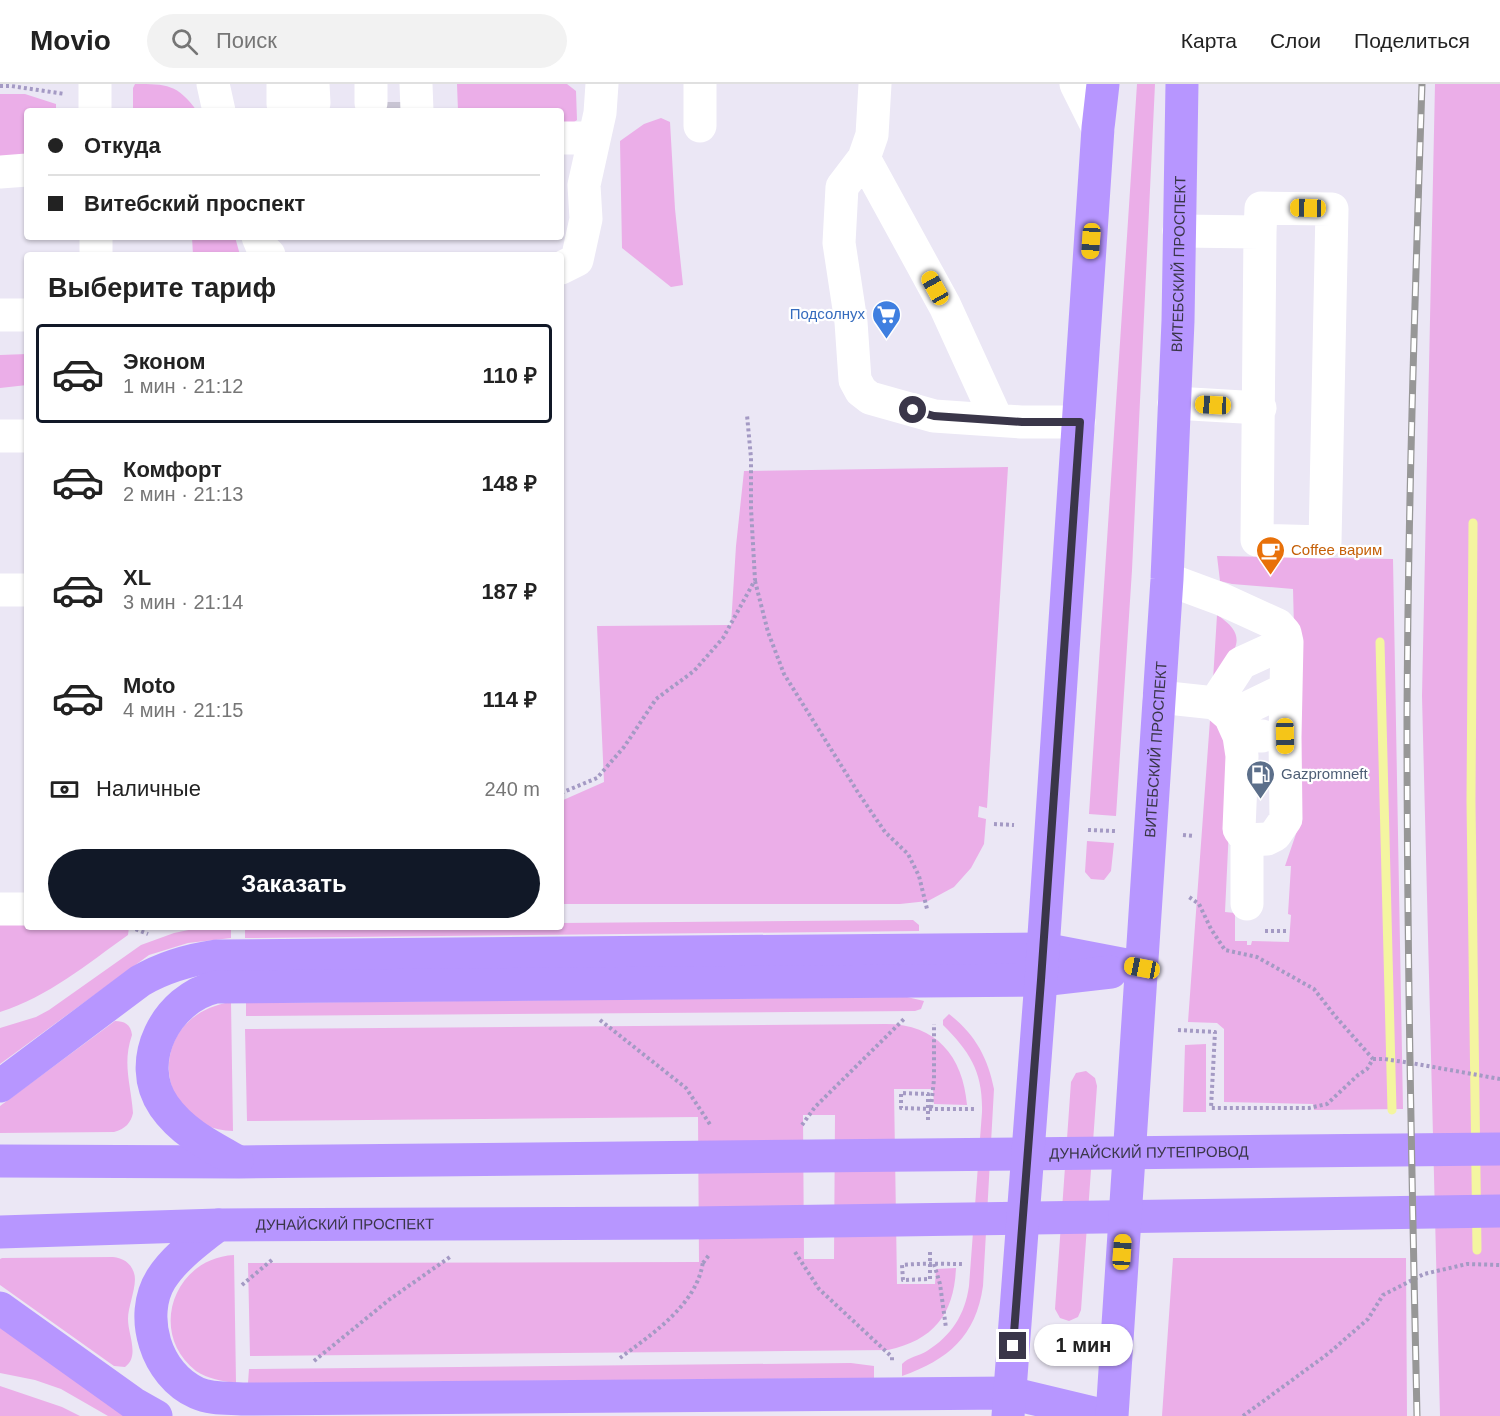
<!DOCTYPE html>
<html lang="ru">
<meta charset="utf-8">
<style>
:root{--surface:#fff;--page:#f2f2f2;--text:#222;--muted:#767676;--line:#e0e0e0;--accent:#111827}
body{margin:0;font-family:Arial,sans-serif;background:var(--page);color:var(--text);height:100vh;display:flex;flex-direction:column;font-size:22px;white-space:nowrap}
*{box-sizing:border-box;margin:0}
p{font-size:20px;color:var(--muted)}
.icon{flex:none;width:33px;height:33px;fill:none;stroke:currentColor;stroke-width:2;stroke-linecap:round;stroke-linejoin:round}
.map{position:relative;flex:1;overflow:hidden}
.panel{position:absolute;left:24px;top:168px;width:540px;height:678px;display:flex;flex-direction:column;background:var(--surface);border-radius:6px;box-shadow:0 2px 4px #0004}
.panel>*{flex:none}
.top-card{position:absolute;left:24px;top:24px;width:540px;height:132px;border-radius:6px;box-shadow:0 2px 4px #0004;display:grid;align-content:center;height:132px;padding:0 24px;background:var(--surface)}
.end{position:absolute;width:27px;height:27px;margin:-14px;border:8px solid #3a3649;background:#fff;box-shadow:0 0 0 3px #fff}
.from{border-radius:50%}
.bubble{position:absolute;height:42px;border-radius:21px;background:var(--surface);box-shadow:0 2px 4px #0004;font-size:20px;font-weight:700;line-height:42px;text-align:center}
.car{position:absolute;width:18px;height:36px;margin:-18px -9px;border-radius:8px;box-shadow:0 0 4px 2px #0007;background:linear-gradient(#f5c518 24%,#345 0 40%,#f5c518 0 76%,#345 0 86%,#f5c518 0)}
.top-card b{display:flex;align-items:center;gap:21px;height:57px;font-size:22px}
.top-card b+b{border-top:2px solid var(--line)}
.top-card i{width:15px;height:15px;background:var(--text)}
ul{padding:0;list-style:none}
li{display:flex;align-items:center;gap:18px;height:99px;margin:0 12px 9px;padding:0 12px;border:3px solid transparent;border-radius:6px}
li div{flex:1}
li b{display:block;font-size:22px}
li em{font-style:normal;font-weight:700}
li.on{border-color:var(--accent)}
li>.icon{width:54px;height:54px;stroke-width:1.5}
h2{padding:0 24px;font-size:27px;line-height:72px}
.pay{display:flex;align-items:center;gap:15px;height:66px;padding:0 24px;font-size:22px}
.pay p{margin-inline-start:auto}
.primary-button{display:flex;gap:12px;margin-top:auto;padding:12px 24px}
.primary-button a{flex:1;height:69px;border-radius:36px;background:var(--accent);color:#fff;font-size:24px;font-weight:700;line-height:69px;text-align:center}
header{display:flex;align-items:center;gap:36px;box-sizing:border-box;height:84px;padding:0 30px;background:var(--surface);border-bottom:2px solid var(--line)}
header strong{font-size:28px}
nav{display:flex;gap:33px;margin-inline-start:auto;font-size:21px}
.search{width:420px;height:54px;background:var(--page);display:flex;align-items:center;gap:15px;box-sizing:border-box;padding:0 21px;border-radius:33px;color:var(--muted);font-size:22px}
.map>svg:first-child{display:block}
</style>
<header>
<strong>Movio</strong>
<div class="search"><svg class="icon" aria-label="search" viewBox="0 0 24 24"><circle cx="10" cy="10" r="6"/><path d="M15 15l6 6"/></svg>Поиск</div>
<nav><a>Карта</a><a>Слои</a><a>Поделиться</a></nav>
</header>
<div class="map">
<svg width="1500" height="1332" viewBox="0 0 1500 1332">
<rect width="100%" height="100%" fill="#ebe7f5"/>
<path fill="#ebaee8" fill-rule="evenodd" d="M135 0C167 0 177 0 197 27H133V4Z
M457 0H567L576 7 577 36 567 43 561 44V27H458Z
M1137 0H1155L1132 486 1116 732 1089 730Z
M1435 0H1500V1332H1440L1422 612Z
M0 10H25L56 20V27H27V73L0 74Z
M661 34 670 38 675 125 683 201 671 203 622 164 620 57 644 40Z
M192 153H235L240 171H193Z
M27 270V301L0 304V271Z
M1008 383 987 724 979 722 978 733 986 735 984 760 971 784 954 803 928 817 900 820H561V717L604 698 597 542 731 541 736 462 744 387Z
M1217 472 1393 475 1403 1025 1314 1026 1313 1020 1224 1018V945L1217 939 1188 938 1210 636 1219 640 1232 681 1225 828 1235 829V857H1247V861H1251L1252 857 1289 858 1291 831 1288 830 1291 782H1285L1299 741 1293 505 1232 500 1220 497Z
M1217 531C1253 554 1232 569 1213 596Z
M1087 757 1114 759 1111 787 1104 796 1091 795 1085 788Z
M0 836H27V843H129L128 851C87 880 48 913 0 928Z
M913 836 919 841V847L245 854V843H561V839Z
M203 843H231V854L188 859 149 871 0 980V944L36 933 49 926 141 861 174 849Z
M907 913 924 917 921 925 915 927 246 932V919Z
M231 918 233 1047C154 1046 142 932 231 918Z
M949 930C975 950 988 974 994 1005L983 1202C976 1252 948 1276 902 1292V1280C908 1273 919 1272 927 1267 951 1252 965 1231 969 1202L982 1028C983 988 970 968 943 941V936Z
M115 937C124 937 131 940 132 951 122 980 131 1000 133 1029 131 1039 125 1045 114 1048L0 1049V1022Z
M886 940C936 940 963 972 967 1021L934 1020 933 1005H894L897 1200H935L936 1185 956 1184C954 1230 934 1256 888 1266L250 1272 248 1179 699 1178 698 1033 247 1037 245 945ZM803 1031H835L834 1175H804Z
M1206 960V1028H1183L1185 961Z
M1086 987 1095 994 1097 1002 1081 1226 1078 1233 1069 1237 1060 1234 1055 1225 1071 998 1076 989Z
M234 1171 236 1299C222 1297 208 1295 196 1287 147 1249 174 1174 234 1171Z
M113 1173C123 1174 131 1179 134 1189 138 1200 128 1222 128 1235 128 1251 140 1272 125 1283L114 1282 0 1201V1175L2 1174Z
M1173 1174H1406L1407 1332H1162Z
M0 1241 128 1332H108L61 1305 35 1296 0 1289Z
M851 1279 874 1282V1294L248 1299 249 1285Z
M0 1302 62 1323 80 1332H0Z"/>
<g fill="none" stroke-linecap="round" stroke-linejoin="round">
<path stroke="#f4f5a0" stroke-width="9" d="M1473 439 1471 717 1477 1166
M1380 558 1392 1026"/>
<path stroke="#c8c4d3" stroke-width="33" stroke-dasharray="33 16" stroke-linecap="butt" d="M400 18V27"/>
<path stroke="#a49ac4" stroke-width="4" stroke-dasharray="3 3" stroke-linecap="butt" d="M0 2H11L65 10
M755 497 768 548 784 590 859 710 885 748 908 770 919 792 927 825
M561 709 597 694 624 663 656 615 694 587 723 554 755 496 751 424V374L747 331
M994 740 1014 741
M1088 746 1115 747
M1183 751 1194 752
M130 843 148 850
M1265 847H1286
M600 936 686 1004 711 1042
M1178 946 1215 948 1211 1024H1309L1327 1020 1358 991 1367 985 1373 975 1335 932 1314 905 1257 873 1225 866 1211 845 1199 820 1189 813
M1373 975H1384L1411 979 1500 995
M931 1024 934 995V940
M928 1036V1010L901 1009V1024L930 1025H976
M802 1041 815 1023 905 934
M795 1168 819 1205 892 1273V1278
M930 1168V1195L903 1196 902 1181C923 1179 944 1180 964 1180
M703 1179 709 1171
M934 1180 940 1200 946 1244
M242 1201 273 1175
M620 1274C652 1250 698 1220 703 1177
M314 1277 390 1215 450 1173
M1243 1332 1329 1269 1368 1235 1383 1211 1424 1190 1467 1180 1500 1181"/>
<path stroke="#fff" stroke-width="33" d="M95 0V27
M213 0 219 27
M313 0 314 19
M416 0 417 27
M700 0V42
M875 0 872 51 864 74 842 103 839 159 851 238 855 296 861 307 870 314 934 332 1021 338H1079
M1076 0 1098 44
M371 19V0
M283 20V0
M561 54H594
M864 74 945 222 997 336
M0 88 27 86
M1179 147 1260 148 1257 456 1325 458 1332 125 1261 124 1260 148
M96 153V171
M258 153 263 165 269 171
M561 184 577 176 586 135 584 101 600 29 602 0
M0 231H27
M1174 319 1260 324
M0 352H27
M1167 495 1221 515 1278 541 1285 549 1287 558 1285 653 1286 735 1275 751 1267 755 1247 756 1239 745 1242 672 1239 652
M0 506H27
M1159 613 1215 619 1230 632 1239 652H1262
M1215 619 1241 579 1287 558
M1230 632 1286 605
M1247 820V756
M0 825H27"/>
<g stroke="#b796ff" stroke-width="33">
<path d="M0 1002 140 897C164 883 188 876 216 872L1043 865 1142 884"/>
<path id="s1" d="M0 1077 239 1078 1500 1065"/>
<path d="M237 1077C210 1062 182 1048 164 1022 133 977 167 914 216 903L1041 896 1111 888"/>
<path d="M218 1141C198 1157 175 1173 161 1195 138 1232 156 1291 197 1309 210 1315 228 1314 242 1315L1010 1309 1106 1332"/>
<path id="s2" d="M0 1148 218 1141 690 1139 1500 1127"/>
<path d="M0 1224 133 1319 156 1332"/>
<path d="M1008 1332 1041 896 1098 44 1103 0"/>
<path id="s3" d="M1112 1332 1167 495 1178 237 1182 0"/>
</g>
<defs>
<path id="rail" d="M1417 1332C1412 1100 1407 868 1407 636 1408 424 1415 212 1422 0"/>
</defs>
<use href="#rail" stroke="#979797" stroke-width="7"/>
<use href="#rail" stroke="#fff" stroke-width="4.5" stroke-dasharray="14" stroke-linecap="butt"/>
</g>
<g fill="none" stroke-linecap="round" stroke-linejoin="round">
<path stroke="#3a3649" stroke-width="8" d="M913 326 934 332 1022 338H1080L1041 896 1013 1262"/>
</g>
<defs>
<symbol id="supermarket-pin" viewBox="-11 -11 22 30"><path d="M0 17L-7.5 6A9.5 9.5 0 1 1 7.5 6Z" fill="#3f7fe0" stroke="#fff"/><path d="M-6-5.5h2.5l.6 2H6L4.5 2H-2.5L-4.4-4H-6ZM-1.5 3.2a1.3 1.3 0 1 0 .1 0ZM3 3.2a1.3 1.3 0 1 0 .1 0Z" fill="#fff"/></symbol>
<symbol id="cafe-pin" viewBox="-11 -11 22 30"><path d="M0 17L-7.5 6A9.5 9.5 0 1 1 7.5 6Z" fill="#e8710a" stroke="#fff"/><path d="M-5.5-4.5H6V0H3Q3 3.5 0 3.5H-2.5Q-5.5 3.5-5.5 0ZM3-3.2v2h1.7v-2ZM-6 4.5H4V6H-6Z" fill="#fff"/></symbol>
<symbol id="fuel-pin" viewBox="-11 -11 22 30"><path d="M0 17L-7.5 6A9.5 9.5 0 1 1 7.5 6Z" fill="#5c6f8a" stroke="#fff"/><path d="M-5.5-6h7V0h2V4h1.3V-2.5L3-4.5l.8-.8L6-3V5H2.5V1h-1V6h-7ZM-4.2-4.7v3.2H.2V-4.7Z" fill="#fff"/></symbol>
</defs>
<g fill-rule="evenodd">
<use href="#supermarket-pin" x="870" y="214" width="33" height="45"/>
<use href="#cafe-pin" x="1254" y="450" width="33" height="45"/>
<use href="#fuel-pin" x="1244" y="674" width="33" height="45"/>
</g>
<g text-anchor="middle" stroke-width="4.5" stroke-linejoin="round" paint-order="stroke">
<g font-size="15" fill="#3a3649" stroke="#fff">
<text dy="5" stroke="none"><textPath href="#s3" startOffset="1154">ВИТЕБСКИЙ ПРОСПЕКТ</textPath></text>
<text dy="5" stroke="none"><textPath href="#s3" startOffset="668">ВИТЕБСКИЙ ПРОСПЕКТ</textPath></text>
<text dy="5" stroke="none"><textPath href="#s1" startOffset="1149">ДУНАЙСКИЙ ПУТЕПРОВОД</textPath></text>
<text dy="5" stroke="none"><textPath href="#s2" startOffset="345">ДУНАЙСКИЙ ПРОСПЕКТ</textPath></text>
</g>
<g font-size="15" fill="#366cbe" stroke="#fff" text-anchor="end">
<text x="865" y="235">Подсолнух</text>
</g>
<g font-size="15" fill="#c56008" stroke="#fff" text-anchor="start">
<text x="1291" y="471">Coffee варим</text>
</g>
<g font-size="15" fill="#4e5e75" stroke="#fff" text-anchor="start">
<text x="1281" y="695">Gazpromneft</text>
</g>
</g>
</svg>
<i class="end from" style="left:913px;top:326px"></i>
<i class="end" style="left:1013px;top:1262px"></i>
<div class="bubble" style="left:1034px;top:1240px;width:99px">1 мин</div>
<i class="car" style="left:1308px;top:124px;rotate:271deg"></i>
<i class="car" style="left:1091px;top:157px;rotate:184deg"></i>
<i class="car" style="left:935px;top:204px;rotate:331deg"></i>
<i class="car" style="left:1213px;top:321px;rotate:273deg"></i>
<i class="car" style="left:1285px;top:652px;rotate:179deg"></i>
<i class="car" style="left:1142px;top:884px;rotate:281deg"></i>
<i class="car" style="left:1122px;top:1168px;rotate:4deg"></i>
<div class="top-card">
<b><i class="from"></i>Откуда</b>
<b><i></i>Витебский проспект</b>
</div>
<section class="panel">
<h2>Выберите тариф</h2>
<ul>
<li class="on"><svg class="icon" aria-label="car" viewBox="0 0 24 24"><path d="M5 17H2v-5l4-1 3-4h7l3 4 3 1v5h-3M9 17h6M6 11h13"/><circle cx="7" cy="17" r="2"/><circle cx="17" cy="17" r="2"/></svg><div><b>Эконом</b><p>1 мин · 21:12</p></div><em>110 ₽</em></li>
<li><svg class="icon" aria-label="car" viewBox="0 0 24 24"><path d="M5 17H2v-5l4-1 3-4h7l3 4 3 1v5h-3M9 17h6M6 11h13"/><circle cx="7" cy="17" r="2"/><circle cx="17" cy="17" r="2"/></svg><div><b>Комфорт</b><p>2 мин · 21:13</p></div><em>148 ₽</em></li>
<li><svg class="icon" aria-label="car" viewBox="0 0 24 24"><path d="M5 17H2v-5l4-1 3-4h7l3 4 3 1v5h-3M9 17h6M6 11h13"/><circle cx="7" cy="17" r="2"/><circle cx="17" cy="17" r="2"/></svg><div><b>XL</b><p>3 мин · 21:14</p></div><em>187 ₽</em></li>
<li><svg class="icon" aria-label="car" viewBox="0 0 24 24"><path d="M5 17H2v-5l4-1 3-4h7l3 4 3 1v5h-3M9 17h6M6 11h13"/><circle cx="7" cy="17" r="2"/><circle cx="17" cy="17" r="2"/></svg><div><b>Moto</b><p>4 мин · 21:15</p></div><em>114 ₽</em></li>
</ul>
<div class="pay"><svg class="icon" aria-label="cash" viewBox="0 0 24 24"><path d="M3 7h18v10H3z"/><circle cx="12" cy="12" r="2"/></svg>Наличные<p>240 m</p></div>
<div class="primary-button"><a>Заказать</a></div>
</section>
</div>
